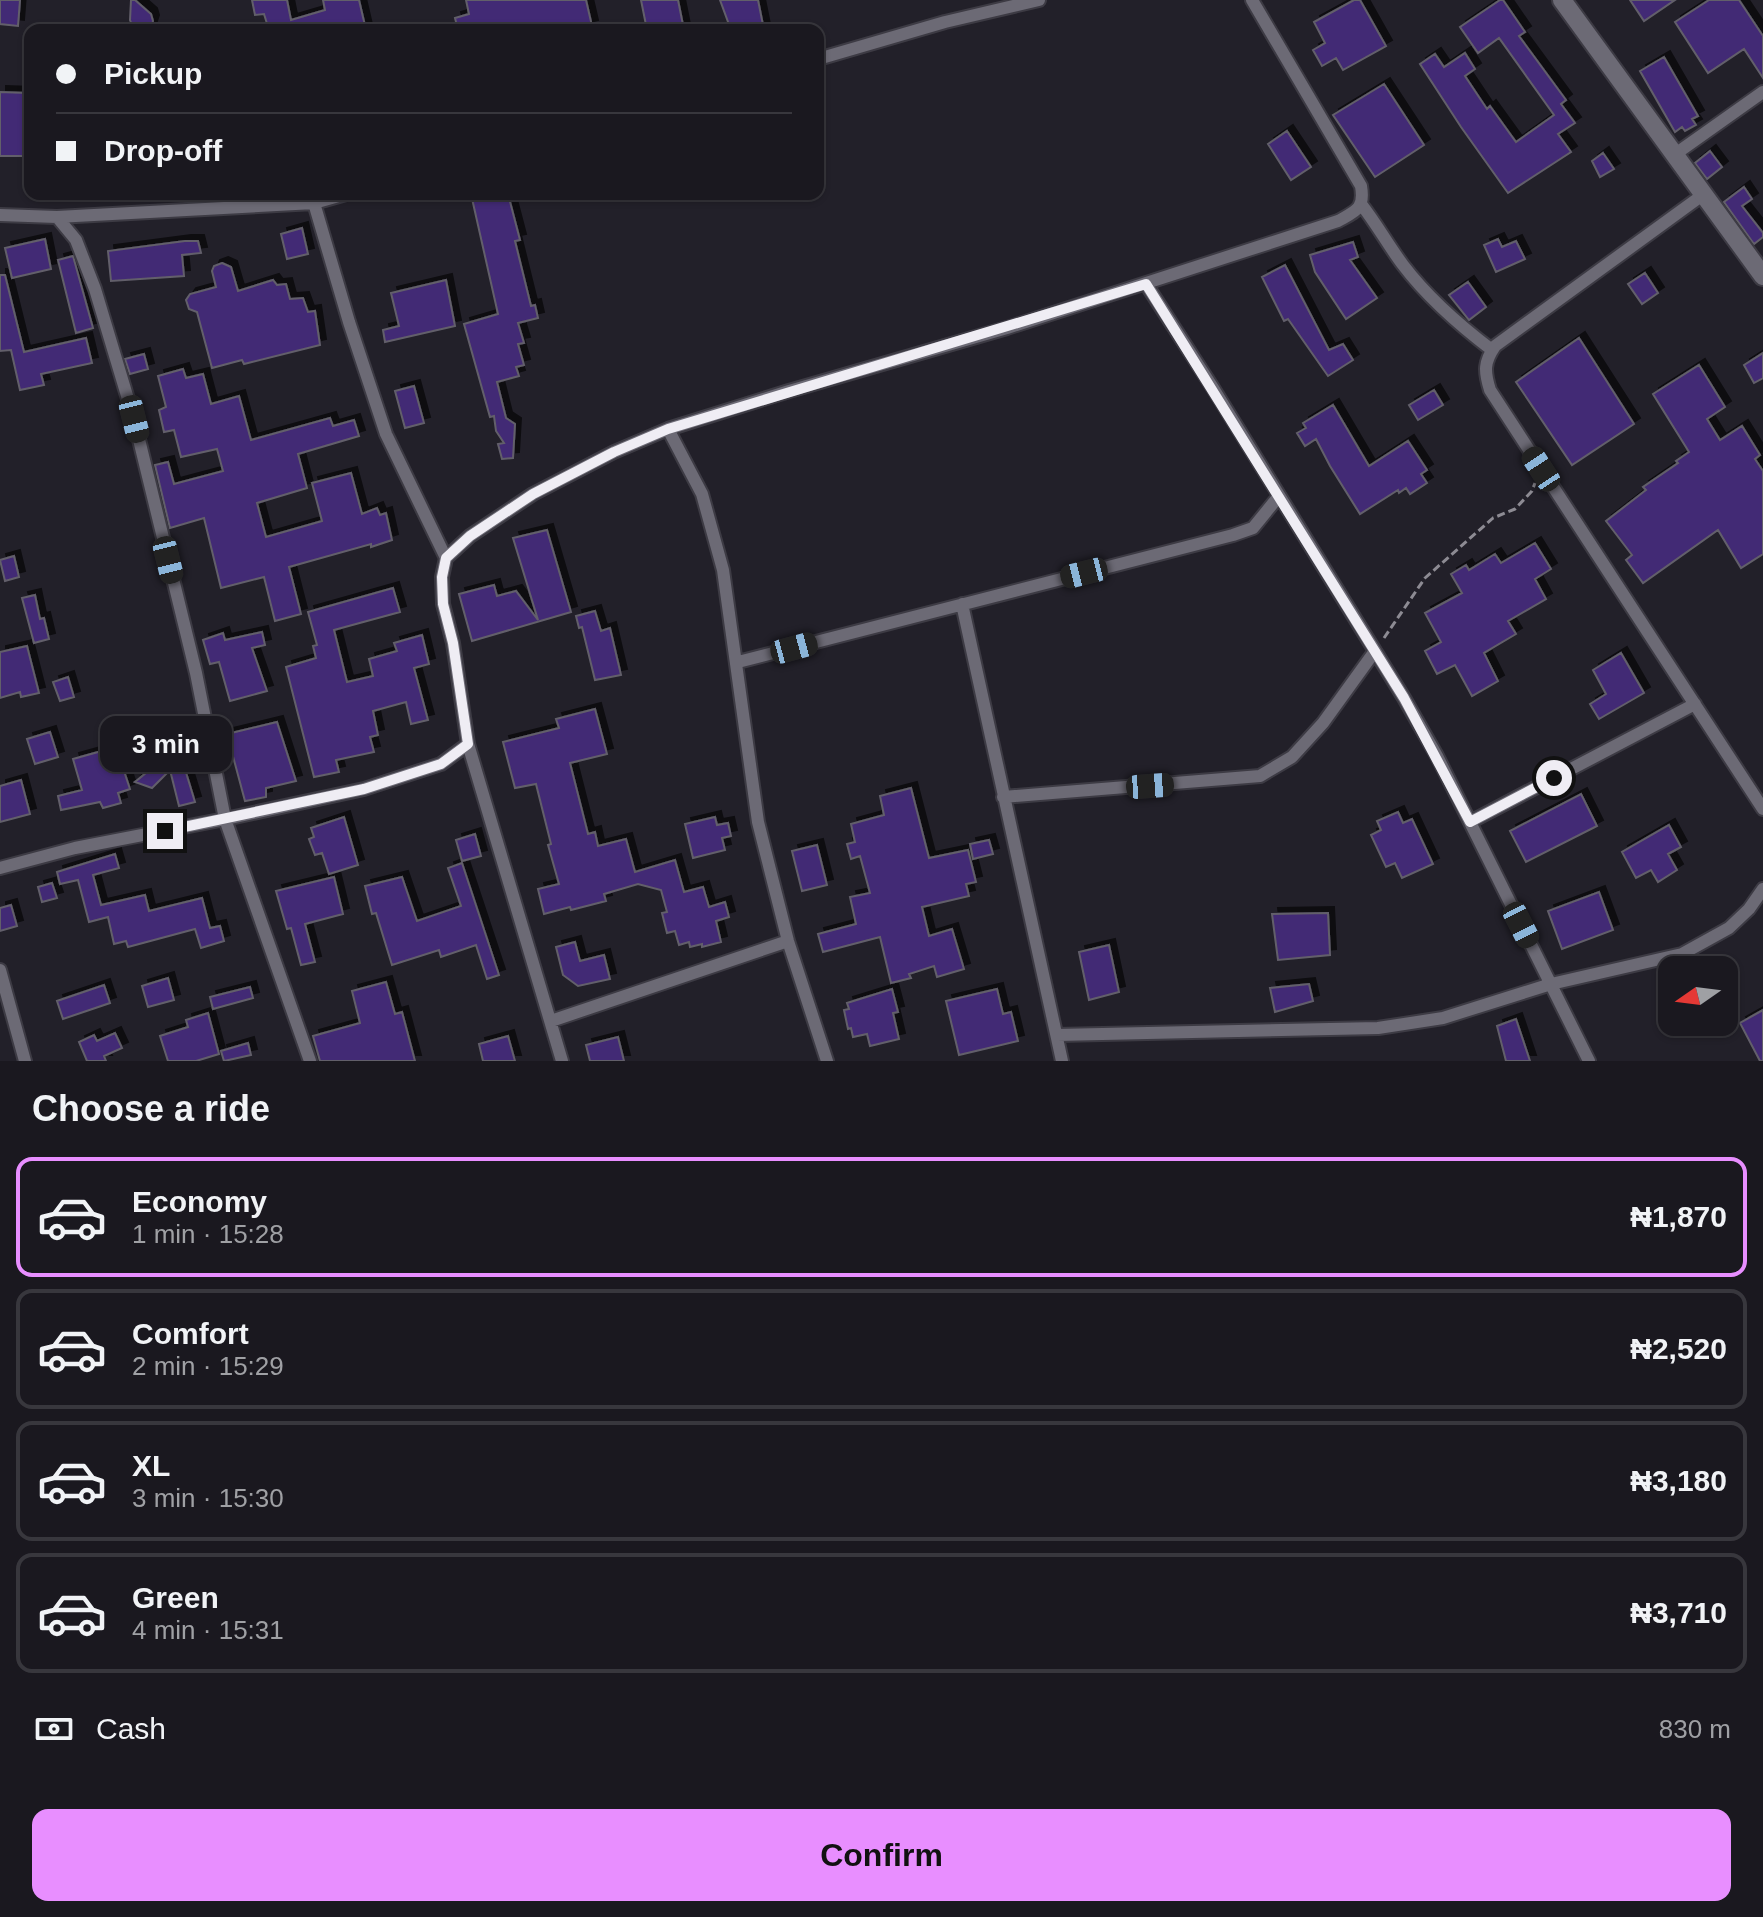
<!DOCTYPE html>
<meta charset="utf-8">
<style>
:root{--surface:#1a181f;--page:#232128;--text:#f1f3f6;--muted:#9fa0a4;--line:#38373d;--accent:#e88eff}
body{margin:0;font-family:Helvetica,sans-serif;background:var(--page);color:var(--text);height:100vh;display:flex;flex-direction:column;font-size:30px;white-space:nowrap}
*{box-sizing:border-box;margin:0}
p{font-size:26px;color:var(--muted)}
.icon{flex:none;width:44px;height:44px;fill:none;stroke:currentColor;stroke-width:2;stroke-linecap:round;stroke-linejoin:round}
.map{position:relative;height:1061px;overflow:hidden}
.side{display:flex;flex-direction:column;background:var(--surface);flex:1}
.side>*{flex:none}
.top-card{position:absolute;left:24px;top:24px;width:800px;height:176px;border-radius:16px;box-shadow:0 2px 6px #0004,0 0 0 2px var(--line);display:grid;align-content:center;height:176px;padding:0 32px;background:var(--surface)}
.needle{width:52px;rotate:256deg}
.tools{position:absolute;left:1658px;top:956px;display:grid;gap:16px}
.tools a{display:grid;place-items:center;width:80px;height:80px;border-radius:16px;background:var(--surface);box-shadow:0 2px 6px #0004,0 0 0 2px var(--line);font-size:40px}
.end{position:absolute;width:36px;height:36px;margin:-18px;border:10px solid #efedf4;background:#111;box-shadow:0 0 0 4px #111}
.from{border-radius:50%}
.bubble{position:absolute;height:56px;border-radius:16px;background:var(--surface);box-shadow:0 2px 6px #0004,0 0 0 2px var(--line);font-size:26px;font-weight:700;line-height:56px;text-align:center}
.car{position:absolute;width:24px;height:48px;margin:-24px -12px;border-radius:10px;box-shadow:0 0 6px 2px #0007;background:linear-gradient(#222 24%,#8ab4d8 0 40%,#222 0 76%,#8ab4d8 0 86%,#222 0)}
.top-card b{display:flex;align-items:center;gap:28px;height:76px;font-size:30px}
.top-card b+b{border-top:2px solid var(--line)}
.top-card i{width:20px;height:20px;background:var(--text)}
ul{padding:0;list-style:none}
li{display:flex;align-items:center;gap:24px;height:120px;margin:0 16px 12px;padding:0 16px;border:4px solid var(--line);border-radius:16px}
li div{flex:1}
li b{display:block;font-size:30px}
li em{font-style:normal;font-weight:700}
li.selected{border-color:var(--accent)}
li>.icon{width:72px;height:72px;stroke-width:1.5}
h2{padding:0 32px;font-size:36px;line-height:96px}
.pay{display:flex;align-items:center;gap:20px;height:88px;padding:0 32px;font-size:30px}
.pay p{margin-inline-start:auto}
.action{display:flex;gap:16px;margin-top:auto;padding:16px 32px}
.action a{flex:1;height:92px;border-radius:16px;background:var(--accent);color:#111;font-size:32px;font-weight:700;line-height:92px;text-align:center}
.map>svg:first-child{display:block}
</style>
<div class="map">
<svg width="1763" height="1061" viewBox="0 0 1763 1061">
<defs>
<filter id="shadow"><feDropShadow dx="6" dy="-6" stdDeviation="0" flood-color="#0009"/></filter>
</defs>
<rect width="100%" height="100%" fill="#222029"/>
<path fill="#432974" stroke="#625f6b" stroke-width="2" filter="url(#shadow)" d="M0 0H20L18 26 0 24Z
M131 0H135L151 14 153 21 150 30H134L130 20Z
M252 0H287L291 20 325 10 323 0H359L366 30H269L264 14 255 15Z
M466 0H586L592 26 576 30H458L455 18 469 14Z
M641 0H678L684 30H647Z
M720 0H758L764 30H731Z
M1354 0H1360L1386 46 1343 70 1336 58 1322 66 1313 50 1325 43 1314 22Z
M1500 0H1503L1525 32 1519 36 1566 100 1561 104 1575 123 1558 134 1571 152 1508 193 1461 127 1420 64 1435 54 1444 67 1465 53 1475 69 1465 76 1487 109 1490 106 1516 142 1554 115 1499 38 1478 53 1460 27Z
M1630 0H1675L1644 21Z
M1709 0H1739L1763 36V78L1744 49 1708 73 1675 22Z
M1664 57 1698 116 1692 119 1696 125 1685 131 1682 127 1675 132 1640 71Z
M1384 84 1424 145 1375 177 1333 115Z
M0 92 27 93 26 156H0Z
M1287 131 1311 167 1291 180 1268 144Z
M1710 151 1722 167 1707 179 1695 163Z
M1603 153 1614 169 1600 177 1592 161Z
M1744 187 1752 199 1742 206 1763 233V237L1754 244 1724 202Z
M471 194H508L520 240 515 241 531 306 535 305 538 318 518 323 524 343 518 344 524 365 516 367 519 376 497 382 506 418 515 424 513 458 502 459 498 444 504 443 496 431 494 416 490 417 464 324 498 314Z
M302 228 308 254 287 259 281 234Z
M45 239 51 269 12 278 5 248Z
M1498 239 1502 247 1516 241 1525 259 1496 272 1484 245Z
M185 241H198L201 253 182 255 184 276 111 281 108 251Z
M1353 242 1358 257 1350 260 1377 298 1346 319 1315 272 1310 255Z
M73 256 93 328 76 333 58 260Z
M222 263 231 267 238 291 273 280 277 285 286 284 290 299 303 298 308 312 315 311 320 345 244 364 242 360 212 368 197 312 189 309 186 300 190 294 216 287 212 271 214 266Z
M1285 265 1329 350 1343 344 1353 360 1328 376 1288 319 1284 321 1262 277Z
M1645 273 1658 293 1642 304 1628 284Z
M0 275H5L24 352 86 338 92 363 41 374 44 385 20 390 11 350 0 351Z
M446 280 455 326 385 342 383 330 399 326 391 293Z
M1468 282 1486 307 1469 320 1449 295Z
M1579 338 1634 424 1572 465 1516 382Z
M1763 353V378L1754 383 1744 365Z
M144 354 148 369 130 374 125 359Z
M1699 365 1725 407 1707 419 1720 440 1742 426 1760 455 1755 459 1763 471V554L1741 568 1718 530 1643 583 1626 560 1632 555 1606 521 1646 490 1643 487 1678 463 1676 461 1689 452 1653 394Z
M183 369 186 378 203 374 211 404 239 396 251 440 330 418 333 426 354 420 359 436 298 454 307 488 257 503 266 537 322 521 312 483 351 473 362 514 377 508 380 515 386 513 392 540 371 547V544L289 567 301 614 275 621 264 577 221 588 204 518 170 528 155 465 168 462 174 484 223 471 217 449 181 457 174 430 164 432 159 410 166 407 158 376Z
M414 386 424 423 405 428 395 391Z
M1434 390 1443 405 1418 420 1409 405Z
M1333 405 1369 466 1408 441 1427 470 1421 474 1427 483 1410 494 1406 488 1399 493 1398 490 1360 514 1330 466 1316 439 1305 446 1297 433 1306 428 1303 423Z
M547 530 571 612 472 641 459 594 494 585 497 596 516 591 538 620 513 538Z
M1535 543 1551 569 1535 579 1546 599 1508 621 1516 634 1484 653 1498 681 1472 696 1455 665 1437 674 1425 651 1441 642 1425 613 1462 593 1451 574 1466 565 1469 570 1495 554 1501 563Z
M14 556 19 577 5 581 0 560Z
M393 588 400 612 334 630 347 682 373 676 369 659 397 651 394 643 422 635 429 664 414 668 428 720 411 724 406 702 373 711 378 735 370 737 374 752 336 760 339 772 314 777 286 667 316 658 313 646 317 645 308 612Z
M35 595 40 619 44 618 49 639 34 643 22 598Z
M595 611 601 631 610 628 621 675 595 680 582 627 579 628 576 616Z
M262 632 265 645 252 648 267 691 230 701 219 662 210 664 203 640 223 633 225 640Z
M27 646 39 693 21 697 20 692 0 698V652Z
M1621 653 1644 693 1599 719 1590 704 1606 694 1593 670Z
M68 677 74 697 60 701 53 682Z
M595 709 607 754 570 763 588 834 595 832 598 846 626 839 635 872 675 860 684 892 703 887 709 907 725 902 729 917 716 921 721 942 702 947V944L690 947 689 942 679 945 675 931 667 933 662 913 667 912 661 890 638 884 604 894 606 901 571 910 570 907 544 914 538 889 559 884 548 845 551 844 536 784 515 788 503 742 559 728 556 719Z
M277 722 296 781 266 788V797L245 801 227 734Z
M50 732 58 757 35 764 27 739Z
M177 743 195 802 179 806 170 770 152 788 135 782 146 773 160 768 155 749Z
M116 747 130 789 118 793 121 803 103 808 100 802 61 810 58 796 82 790 73 759Z
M21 780 30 814 0 822V786Z
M911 788 929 858 968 850 976 882 966 884 969 896 922 907 929 936 952 929 964 969 937 977 934 966 909 974 911 978 891 983 880 937 823 952 818 934 856 924 850 897 870 893 860 856 851 859 847 844 855 842 851 824 884 815 880 796Z
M1581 794 1597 826 1526 862 1510 831Z
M1398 812 1403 823 1412 819 1433 864 1402 878 1395 863 1386 867 1371 835 1381 830 1377 821Z
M344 817 358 865 329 874 322 853 315 855 309 839 314 837 311 828Z
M715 817 717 825 728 823 731 836 722 838 725 850 693 858 685 824Z
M1669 825 1681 847 1668 854 1677 870 1658 882 1651 870 1636 878 1622 852Z
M475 834 481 856 462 861 456 840Z
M989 840 993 854 973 859 970 844Z
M817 845 827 885 802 891 792 851Z
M115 854 119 868 93 875 101 905 145 895 149 911 202 898 210 928 220 926 224 941 201 948 195 929 128 947 126 941 114 944 108 917 89 922 78 880 60 884 57 872Z
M462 863 499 975 487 979 476 945 441 957 439 950 392 965 376 913 372 914 365 886 402 877 417 921 461 906 448 868Z
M334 877 343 914 305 924 315 962 301 965 291 928 287 929 276 891Z
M52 883 57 898 42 902 38 887Z
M1599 892 1613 930 1562 949 1548 911Z
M11 905 17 926 0 931V908Z
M1328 913 1330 955 1278 960 1272 914Z
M575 942 580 961 604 955 610 979 578 986 563 975 556 947Z
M1109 945 1119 992 1089 1000 1079 952Z
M168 978 174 1000 148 1007 142 986Z
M386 982 395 1014 402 1012 415 1061H320L313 1036 360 1023 352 991Z
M1309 984 1313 1001 1275 1012 1270 988Z
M104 985 110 1003 63 1019 57 1001Z
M250 987 253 998 213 1009 210 997Z
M892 989 898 1012 893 1013 899 1039 870 1046 867 1034 853 1037 851 1028 848 1029 844 1010 849 1009 847 1003Z
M997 989 1003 1014 1011 1012 1018 1041 959 1055 946 1001Z
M1763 1010V1061H1760L1740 1023Z
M208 1013 219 1054 196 1061H168L160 1036 188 1027 186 1020Z
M1516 1019 1530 1061H1506L1497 1026Z
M115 1033 122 1048 104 1056 106 1061H87L79 1042 94 1035 97 1041Z
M508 1036 515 1061H483L479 1044Z
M618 1037 624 1061H590L586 1045Z
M248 1043 251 1055 224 1061 221 1051Z"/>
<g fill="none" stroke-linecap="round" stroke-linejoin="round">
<defs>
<path id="street" d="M818 59 945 22 1039 0
M1674 155 1763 92
M1704 194 1495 346C1484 362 1484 371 1490 390L1763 809
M314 203 349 322 386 434 446 558
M1361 204C1376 223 1388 245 1403 265 1428 298 1459 325 1492 350
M0 215 57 217 76 240 95 289 134 419 196 673 225 819 310 1061
M57 217 314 203 346 194
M1146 284 1213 388 1404 698 1437 756 1589 1061
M668 429 702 494 723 570 758 822 788 941 827 1061
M962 604 1062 1061
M738 662 1233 535 1253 528 1279 496
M1003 797 1260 776 1292 757 1323 723 1375 651
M1470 822 1695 704
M0 868 75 848 225 819 364 789 441 764 468 744
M0 970 25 1061
M551 1021 788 941
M1057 1035 1378 1028 1443 1018 1551 984 1682 954 1729 928 1749 909 1763 889
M562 1061 468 744 453 643 443 604 442 577 446 558 470 536 533 494 614 452 668 429 789 391 1007 328 1338 221C1356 211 1365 209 1361 186L1252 0"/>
<path id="secondary" d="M1562 0 1763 276"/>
</defs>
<use href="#street" stroke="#3d3b44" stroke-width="16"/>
<use href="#secondary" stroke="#3d3b44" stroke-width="22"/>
<path stroke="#8d8b93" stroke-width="3" stroke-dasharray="8 4" stroke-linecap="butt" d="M1384 638 1425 578 1493 518 1515 509 1532 491 1535 483"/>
<use href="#street" stroke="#6c6a75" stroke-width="12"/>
<use href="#secondary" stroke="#6c6a75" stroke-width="18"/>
</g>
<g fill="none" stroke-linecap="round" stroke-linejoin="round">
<path stroke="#efedf4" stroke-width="10" d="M165 831 364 789 441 764 468 744 453 643 443 604 442 577 446 558 470 536 533 494 614 452 668 429 1146 284 1404 698 1470 822 1554 778"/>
</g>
</svg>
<div class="tools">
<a><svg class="needle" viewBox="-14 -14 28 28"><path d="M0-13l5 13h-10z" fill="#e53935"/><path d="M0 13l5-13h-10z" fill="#9fa0a4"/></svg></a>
</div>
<i class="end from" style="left:1554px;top:778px"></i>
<i class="end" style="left:165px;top:831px"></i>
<div class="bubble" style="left:100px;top:716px;width:132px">3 min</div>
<i class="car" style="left:134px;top:419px;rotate:166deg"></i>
<i class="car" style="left:1541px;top:469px;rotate:327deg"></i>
<i class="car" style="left:168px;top:560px;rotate:166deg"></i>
<i class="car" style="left:1084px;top:573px;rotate:256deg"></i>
<i class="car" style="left:794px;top:648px;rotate:75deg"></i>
<i class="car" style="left:1150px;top:786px;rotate:86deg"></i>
<i class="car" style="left:1521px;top:925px;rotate:153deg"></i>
<div class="top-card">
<b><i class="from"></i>Pickup</b>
<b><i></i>Drop-off</b>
</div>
</div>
<section class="side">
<h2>Choose a ride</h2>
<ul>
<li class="selected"><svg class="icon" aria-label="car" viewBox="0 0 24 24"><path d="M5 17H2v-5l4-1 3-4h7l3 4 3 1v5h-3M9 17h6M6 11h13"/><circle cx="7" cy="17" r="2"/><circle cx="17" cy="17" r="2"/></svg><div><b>Economy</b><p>1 min · 15:28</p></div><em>₦1,870</em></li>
<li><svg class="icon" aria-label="car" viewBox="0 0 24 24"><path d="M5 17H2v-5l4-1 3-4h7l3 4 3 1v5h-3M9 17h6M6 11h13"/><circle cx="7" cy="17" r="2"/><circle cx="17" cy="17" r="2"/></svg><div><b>Comfort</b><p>2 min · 15:29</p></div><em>₦2,520</em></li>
<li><svg class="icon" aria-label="car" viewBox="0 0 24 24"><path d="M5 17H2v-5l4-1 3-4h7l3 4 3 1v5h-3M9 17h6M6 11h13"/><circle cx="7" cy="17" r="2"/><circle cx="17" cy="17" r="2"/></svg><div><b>XL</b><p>3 min · 15:30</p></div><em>₦3,180</em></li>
<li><svg class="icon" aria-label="car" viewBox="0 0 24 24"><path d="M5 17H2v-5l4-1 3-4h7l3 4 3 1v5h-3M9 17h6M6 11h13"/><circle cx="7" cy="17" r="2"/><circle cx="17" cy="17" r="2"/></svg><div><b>Green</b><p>4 min · 15:31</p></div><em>₦3,710</em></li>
</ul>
<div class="pay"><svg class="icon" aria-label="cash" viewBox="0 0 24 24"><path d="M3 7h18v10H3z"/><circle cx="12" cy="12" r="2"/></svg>Cash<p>830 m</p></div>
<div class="action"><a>Confirm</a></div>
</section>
